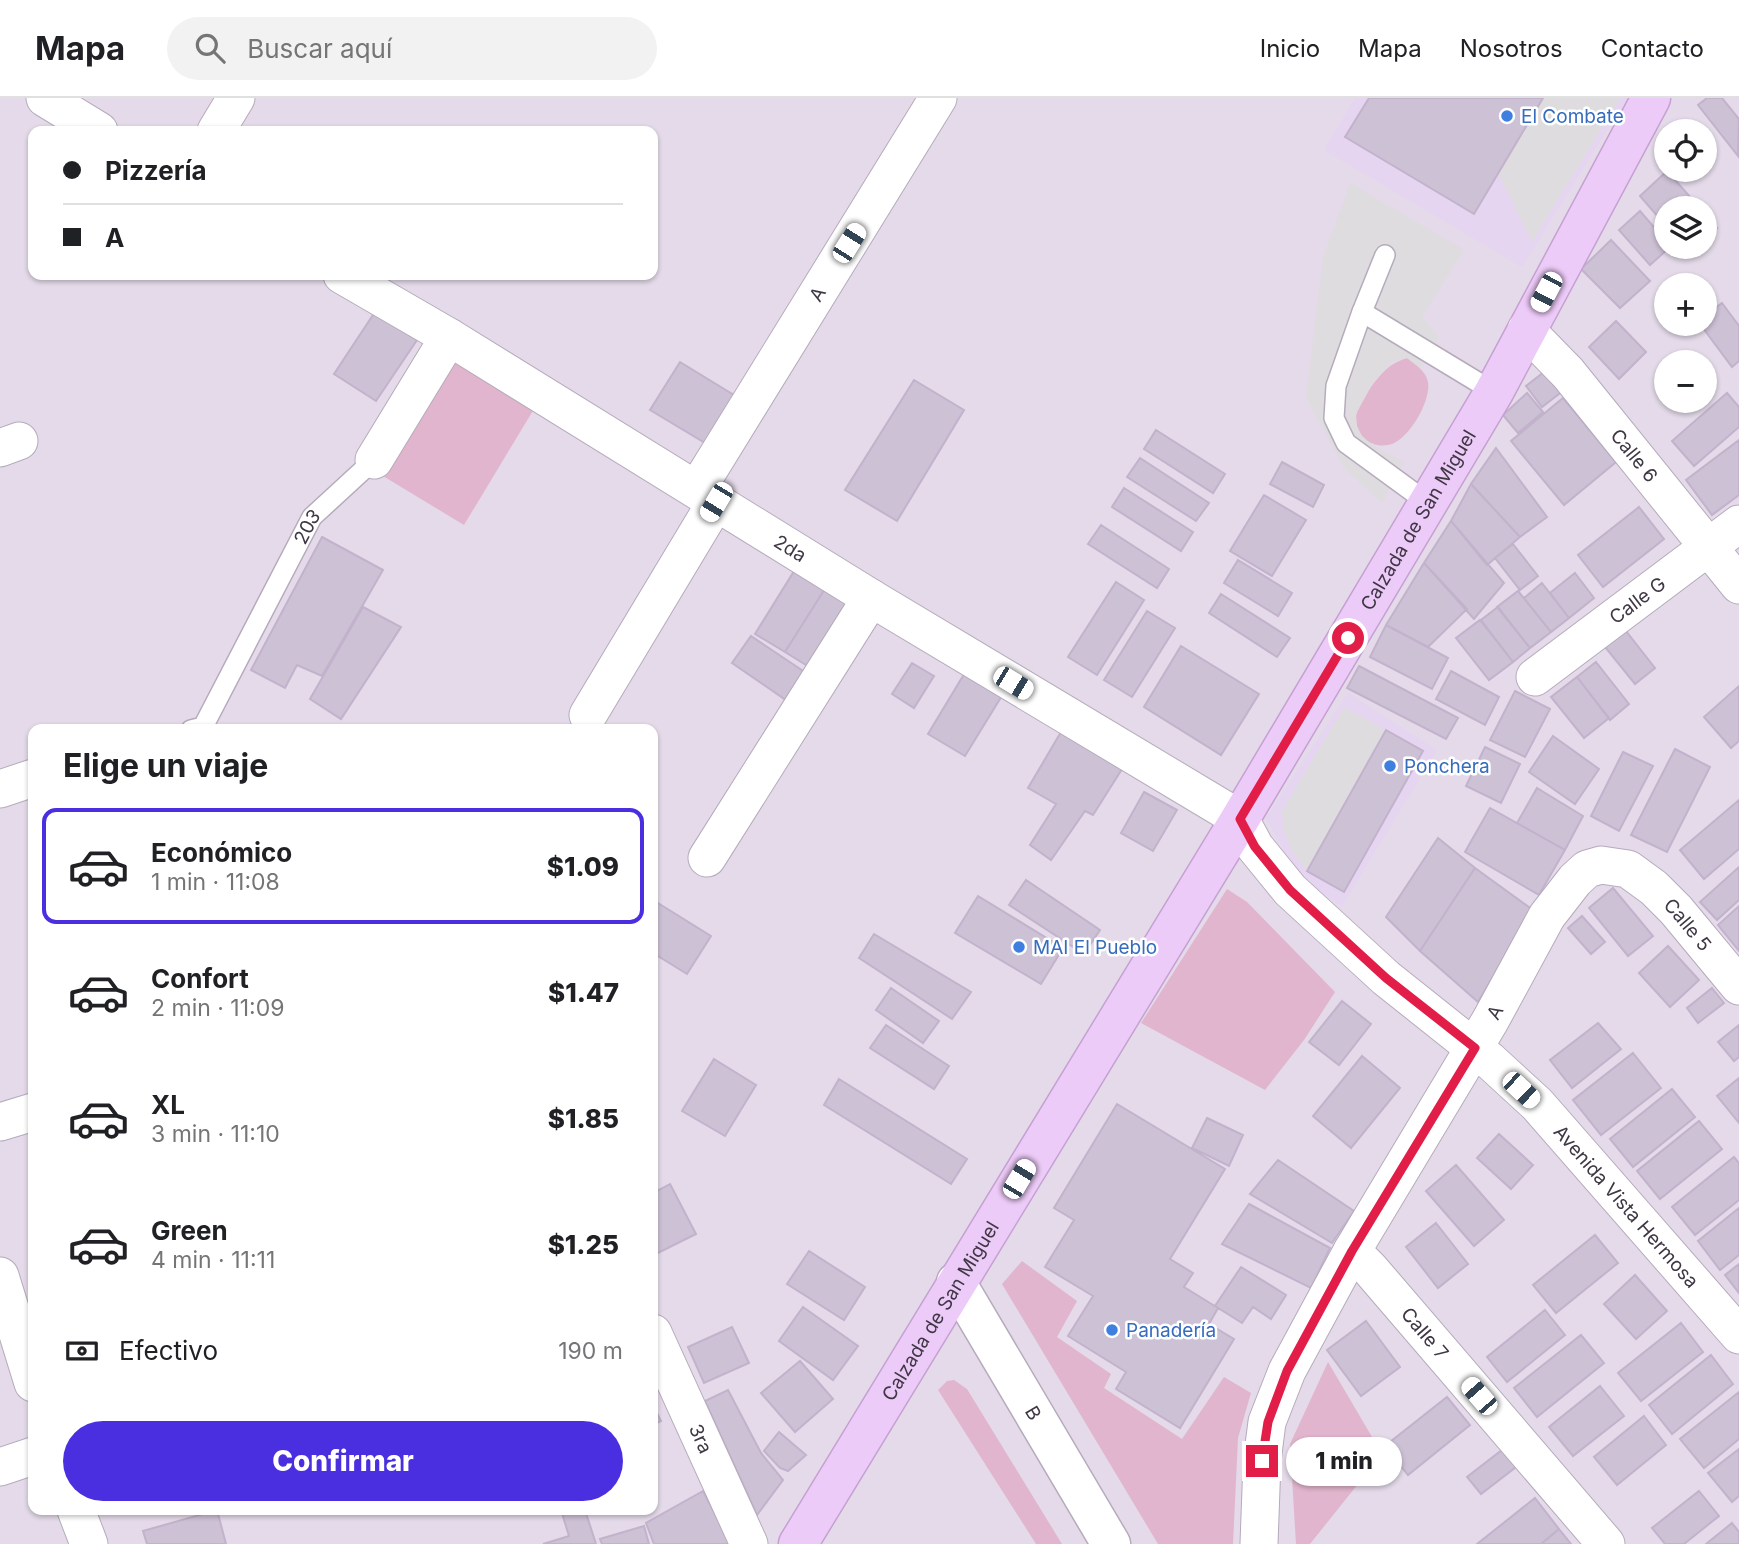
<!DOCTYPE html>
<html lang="es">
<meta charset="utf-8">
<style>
:root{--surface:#fff;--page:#f2f2f2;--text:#202124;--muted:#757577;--line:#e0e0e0;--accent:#4a2fe1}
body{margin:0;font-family:Inter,sans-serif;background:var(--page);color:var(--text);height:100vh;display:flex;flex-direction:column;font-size:26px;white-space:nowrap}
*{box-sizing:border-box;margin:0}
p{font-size:23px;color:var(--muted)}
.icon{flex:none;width:38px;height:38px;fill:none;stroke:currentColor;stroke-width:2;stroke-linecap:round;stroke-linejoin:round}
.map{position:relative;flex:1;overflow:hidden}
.sheet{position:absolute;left:28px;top:626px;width:630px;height:791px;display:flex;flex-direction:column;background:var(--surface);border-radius:14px;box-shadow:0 2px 5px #0004}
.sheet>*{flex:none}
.top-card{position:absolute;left:28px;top:28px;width:630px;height:154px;border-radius:14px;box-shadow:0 2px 5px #0004;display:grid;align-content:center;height:154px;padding:0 35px;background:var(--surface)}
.tools{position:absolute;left:1654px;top:21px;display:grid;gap:14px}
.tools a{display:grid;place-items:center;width:63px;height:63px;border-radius:50%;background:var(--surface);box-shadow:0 2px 5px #0004;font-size:35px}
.end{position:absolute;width:32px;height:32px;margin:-16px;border:9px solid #e11d48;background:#fff;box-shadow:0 0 0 4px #fff}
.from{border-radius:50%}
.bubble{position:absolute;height:49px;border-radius:24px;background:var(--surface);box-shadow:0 2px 5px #0004;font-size:23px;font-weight:800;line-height:49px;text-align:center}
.car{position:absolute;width:21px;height:42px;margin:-21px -10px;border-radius:9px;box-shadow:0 0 5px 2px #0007;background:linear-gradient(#fff 24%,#345 0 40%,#fff 0 76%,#345 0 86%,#fff 0)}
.top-card b{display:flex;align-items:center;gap:24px;height:66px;font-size:26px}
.top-card b+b{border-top:2px solid var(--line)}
.top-card i{width:18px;height:18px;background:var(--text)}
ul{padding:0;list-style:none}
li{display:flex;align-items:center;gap:21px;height:116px;margin:0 14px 10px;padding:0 21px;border:4px solid transparent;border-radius:14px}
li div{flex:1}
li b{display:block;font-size:26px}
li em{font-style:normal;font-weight:800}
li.current{border-color:var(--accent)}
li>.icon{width:63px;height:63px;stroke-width:1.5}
h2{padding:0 35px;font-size:32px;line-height:84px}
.pay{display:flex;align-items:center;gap:18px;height:77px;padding:0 35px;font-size:26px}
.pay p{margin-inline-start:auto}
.cta{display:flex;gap:14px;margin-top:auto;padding:14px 35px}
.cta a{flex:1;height:80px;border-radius:42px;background:var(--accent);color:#fff;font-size:28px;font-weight:800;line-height:80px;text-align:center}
header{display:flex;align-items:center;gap:42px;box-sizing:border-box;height:98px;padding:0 35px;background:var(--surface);border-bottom:2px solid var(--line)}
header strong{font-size:33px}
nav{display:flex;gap:38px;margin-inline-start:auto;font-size:24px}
.search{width:490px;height:63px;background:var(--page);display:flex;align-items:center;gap:18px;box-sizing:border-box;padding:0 24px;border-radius:38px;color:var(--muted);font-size:26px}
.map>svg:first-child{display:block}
</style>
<header>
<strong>Mapa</strong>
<div class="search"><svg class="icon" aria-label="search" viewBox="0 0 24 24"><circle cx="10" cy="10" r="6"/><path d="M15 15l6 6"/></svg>Buscar aquí</div>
<nav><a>Inicio</a><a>Mapa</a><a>Nosotros</a><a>Contacto</a></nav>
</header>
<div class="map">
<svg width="1739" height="1446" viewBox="0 0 1739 1446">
<rect width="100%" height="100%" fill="#efe8f2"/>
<path fill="#e4dae9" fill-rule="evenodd" d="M0 0H1739V1446H0ZM33 33H653V177H33ZM1666 33H1704V72H1666ZM1666 110H1704V149H1666ZM1666 187H1704V226H1666ZM1666 264H1704V303H1666ZM33 632H653V1412H33Z"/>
<path fill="#e5d5f1" d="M1355 0H1627L1522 169 1324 52Z
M1348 595 1437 652 1342 808 1318 793 1292 767 1266 720Z"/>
<path fill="#e1b5cd" d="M450 255 537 306 464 427 378 375Z
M1407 260C1415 266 1426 273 1428 284 1431 303 1410 339 1392 346 1373 352 1354 338 1356 318 1357 312 1362 305 1365 299 1375 281 1387 266 1407 260Z
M1227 791 1247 804 1335 894 1304 942 1265 992 1141 925Z
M1022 1163 1077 1203 1057 1239 1111 1276 1104 1290 1182 1341 1224 1279 1251 1295 1238 1340 1233 1446H1158L1002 1186Z
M1328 1264 1382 1356 1310 1446H1296L1290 1346Z
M954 1282 967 1291 1062 1446H1036L938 1292 947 1283Z"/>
<path fill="#dfdce0" d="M1543 0H1620L1532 144 1498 75Z
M1350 85 1464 152 1422 219 1439 239 1420 270 1407 260 1392 264 1371 288 1356 316 1357 328 1362 338 1371 346 1404 365 1382 405 1345 371 1306 300 1323 160Z
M1344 609 1386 632 1307 773 1293 756 1284 733 1282 713Z"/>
<path fill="#cdc1d5" stroke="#c2b2cc" stroke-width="2" d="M1369 0H1543L1474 116 1345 39Z
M1707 0H1722L1739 21 1738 58 1698 7Z
M1681 26 1687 33H1672Z
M1667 73 1700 110H1666V128L1640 98Z
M1640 113 1666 143V149H1670L1650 167 1619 132Z
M1704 116 1717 130 1704 141Z
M1611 142 1650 183 1620 210 1581 171Z
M1722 205 1739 228V263L1732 269 1700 226H1704V218Z
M375 214 417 242 376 303 334 276Z
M1616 223 1646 254 1619 281 1589 249Z
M680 264 734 297 705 345 650 312Z
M1548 271 1564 292 1542 309 1526 288Z
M914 282 964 312 897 423 845 392Z
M1527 295 1543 314 1518 335 1503 317Z
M1727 295 1739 309V329L1694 368 1672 343Z
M1563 300 1616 364 1564 407 1511 343Z
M1156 332 1225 376 1213 395 1144 351Z
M1739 342V397L1712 417 1686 382Z
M1496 350 1547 419 1520 439 1471 386Z
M1140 360 1209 405 1196 423 1127 379Z
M1282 364 1324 387 1313 409 1270 386Z
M1471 386 1520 439 1487 467 1451 423Z
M1124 390 1193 434 1181 453 1112 409Z
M1264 397 1306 422 1272 478 1230 453Z
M1639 409 1664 441 1603 489 1578 457Z
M1451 423 1504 485 1474 521 1424 465Z
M1101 427 1169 471 1157 490 1088 446Z
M322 439 383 472 322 578 297 567 285 590 251 572Z
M1513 446 1538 478 1520 492 1495 460Z
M1238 462 1292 495 1278 518 1224 485Z
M1424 465 1467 511 1428 549 1386 527Z
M796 470 826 489 785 554 755 536Z
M1575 475 1594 500 1569 520 1550 495Z
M1116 484 1144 502 1097 577 1068 559Z
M1542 485 1569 520 1551 534 1524 500Z
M826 489 855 507 814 572 785 554Z
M1518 493 1551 534 1530 550 1497 509Z
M1221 496 1290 540 1277 559 1209 515Z
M363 509 401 529 341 621 310 601Z
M1498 509 1530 550 1513 564 1481 522Z
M1147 513 1175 530 1132 599 1104 582Z
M1480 522 1513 564 1489 582 1456 540Z
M1386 527 1448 560 1432 591 1370 559Z
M1626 533 1655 570 1635 586 1605 549Z
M751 538 812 579 793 607 732 565Z
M1181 548 1259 596 1221 657 1144 609Z
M1596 564 1629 606 1610 622 1577 579Z
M912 565 934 578 914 610 892 596Z
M1359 568 1458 620 1446 641 1347 590Z
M966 573 1003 596 965 658 928 636Z
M1451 573 1499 599 1485 627 1436 601Z
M1577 579 1609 620 1584 640 1551 599Z
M1739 588V643L1731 650 1704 619Z
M1515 593 1550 611 1525 659 1490 642Z
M1386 632 1423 653 1344 794 1307 773Z
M1061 634 1122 671 1093 717 1085 713 1051 762 1030 747 1056 706 1028 690Z
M1553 638 1599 671 1575 706 1529 674Z
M1485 649 1520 666 1501 705 1466 688Z
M1675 651 1710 669 1667 754 1631 737Z
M1623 654 1653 668 1619 733 1591 718Z
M1537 690 1583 718 1565 752 1517 725Z
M1144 694 1177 712 1153 753 1121 735Z
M1739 702V751L1704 781 1680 752Z
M1490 710 1565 752 1539 797 1465 754Z
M1438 740 1475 770 1420 853 1386 819Z
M1739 769V802L1717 822 1700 804Z
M1475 770 1533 812 1478 904 1420 853Z
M1026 782 1100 832 1084 856 1009 807Z
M1613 790 1653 838 1628 858 1589 810Z
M978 798 1063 850 1041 886 955 835Z
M653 802 711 838 687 876 653 855Z
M1739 808V853L1718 827Z
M1582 818 1605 844 1591 856 1568 830Z
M874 836 971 894 952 921 859 860Z
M1668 848 1699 882 1670 909 1639 875Z
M891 890 939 923 923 945 876 912Z
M1712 890 1724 905 1698 925 1687 910Z
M1342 903 1371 926 1339 967 1309 944Z
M1598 925 1621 951 1572 990 1550 962Z
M886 927 949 968 934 991 870 950Z
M1739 927V959L1734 963 1718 944Z
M1633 955 1661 990 1601 1037 1573 1002Z
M1362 958 1400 990 1351 1050 1313 1018Z
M714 961 756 987 725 1038 682 1013Z
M1739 980V1025L1717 998Z
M839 981 967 1061 951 1086 824 1007Z
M1672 991 1695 1019 1633 1069 1610 1041Z
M1117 1006 1225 1071 1170 1161 1193 1175 1184 1189 1218 1210 1209 1226 1234 1241 1180 1330 1116 1291 1126 1274 1068 1238 1093 1198 1045 1169 1074 1122 1054 1110Z
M1207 1020 1243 1037 1229 1068 1192 1050Z
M1699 1023 1722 1051 1660 1101 1637 1073Z
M1499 1036 1533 1067 1511 1091 1477 1060Z
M1734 1059 1739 1065V1102L1695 1137 1672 1109Z
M1278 1062 1354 1113 1332 1145 1250 1096Z
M1456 1067 1504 1122 1474 1148 1426 1093Z
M670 1086 696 1136 656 1156 653 1150V1095Z
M1249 1106 1330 1150 1311 1190 1222 1146Z
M1739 1110V1157L1720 1172 1698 1143Z
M1436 1125 1468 1166 1438 1190 1406 1149Z
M1595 1137 1618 1165 1556 1215 1533 1187Z
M809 1153 865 1189 844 1222 787 1186Z
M1739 1166V1195L1725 1177Z
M1241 1169 1286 1197 1271 1221 1253 1209 1242 1225 1215 1208Z
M1635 1177 1667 1213 1636 1241 1604 1206Z
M803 1209 858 1248 833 1282 779 1243Z
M1545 1212 1565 1237 1507 1284 1487 1259Z
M1366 1223 1400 1269 1361 1298 1327 1252Z
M1681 1225 1703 1254 1641 1303 1618 1275Z
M732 1229 749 1265 704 1285 688 1249Z
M1581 1237 1604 1265 1537 1319 1514 1290Z
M1711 1257 1733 1286 1672 1336 1649 1307Z
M800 1263 833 1301 795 1334 761 1295Z
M1600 1288 1624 1318 1573 1358 1549 1329Z
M728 1292 761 1355 783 1382 757 1417 705 1303Z
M1739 1294V1341L1704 1370 1680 1341Z
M1447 1299 1470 1327 1408 1377 1385 1348Z
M653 1307 661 1323 653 1327Z
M1644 1318 1666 1347 1617 1387 1594 1359Z
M779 1334 806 1357 788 1373 780 1370 764 1353Z
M1739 1351V1398L1732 1404 1708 1375Z
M1502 1352 1516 1369 1481 1396 1467 1379Z
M703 1393 731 1446H654L646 1425Z
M1699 1393 1719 1418 1684 1446H1665L1652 1430Z
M1535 1400 1559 1431 1541 1446H1477Z
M217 1412 226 1446H147L143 1433Z
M561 1412H585L596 1446H543L569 1438Z
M1732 1425 1739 1434V1446H1706Z
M644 1428 649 1446H602L600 1441Z
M1559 1431 1571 1446H1541Z"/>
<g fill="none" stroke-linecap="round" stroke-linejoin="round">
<defs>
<g id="service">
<path d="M1385 157 1362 214 1336 288 1334 320 1346 345 1428 405"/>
<path d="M1362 214 1494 294"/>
<path id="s1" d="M191 632 203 629 312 419 374 362"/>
</g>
<g id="minor">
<path d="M45 0 99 33"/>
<path d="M216 33 236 0"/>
<path id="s2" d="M342 177 449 239 871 500 1240 721 1255 749 1290 792 1386 880 1489 962 1537 1006 1739 1237"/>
<path id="s3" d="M1526 232 1568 275 1739 487"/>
<path d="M0 350 19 343"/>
<path d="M374 362 449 239"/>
<path id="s4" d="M697 391 938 0"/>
<path id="s5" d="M1535 579 1739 426"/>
<path d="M588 617 716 404"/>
<path d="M0 691 33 680"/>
<path d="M707 760 871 500"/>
<path d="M0 1024 33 1014"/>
<path id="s6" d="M1352 1153 1370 1171 1606 1446"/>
<path d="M0 1178 33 1285"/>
<path id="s7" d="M653 1235 749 1446"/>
<path d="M0 1369 33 1358"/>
<path d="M76 1412 89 1446"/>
<path id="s8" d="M1259 1446 1262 1363 1267 1324 1287 1273 1352 1153 1490 923 1547 818 1575 782 1587 771 1601 767 1628 771 1654 790 1676 812 1739 888"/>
</g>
<g id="tertiary">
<path id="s9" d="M956 1184 1111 1446"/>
</g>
<g id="secondary">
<path id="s10" d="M798 1446 1240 721 1494 294 1651 0"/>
</g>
</defs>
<use href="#service" stroke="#b6abbc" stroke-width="22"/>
<use href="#minor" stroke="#b6abbc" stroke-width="39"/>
<use href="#tertiary" stroke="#b6abbc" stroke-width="41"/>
<use href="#secondary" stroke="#c5a1d2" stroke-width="41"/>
<use href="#service" stroke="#fff" stroke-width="19"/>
<use href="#minor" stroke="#fff" stroke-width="37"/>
<use href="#tertiary" stroke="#fff" stroke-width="38"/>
<use href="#secondary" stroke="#edcbf8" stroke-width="38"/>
</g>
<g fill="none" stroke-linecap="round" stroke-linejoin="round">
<path stroke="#e11d48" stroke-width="9" d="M1262 1363 1268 1324 1287 1273 1352 1153 1475 950 1386 880 1290 792 1255 749 1240 721 1348 540"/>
</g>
<g fill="#3f7fe0" stroke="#fff" stroke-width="2.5">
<circle cx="1507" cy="18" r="7"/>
<circle cx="1390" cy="668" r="7"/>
<circle cx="1019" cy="849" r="7"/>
<circle cx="1112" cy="1232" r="7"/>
</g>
<g text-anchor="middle" stroke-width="5" stroke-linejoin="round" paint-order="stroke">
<g font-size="19" fill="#366cbe" stroke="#fff" text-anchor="start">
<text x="1521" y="25">El Combate</text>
<text x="1404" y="675">Ponchera</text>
<text x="1033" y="856">MAI El Pueblo</text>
<text x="1126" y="1239">Panadería</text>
</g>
<g font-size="19" fill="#3f3744" stroke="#fff">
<text dy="7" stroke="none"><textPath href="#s4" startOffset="229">A</textPath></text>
<text dy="7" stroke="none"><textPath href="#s3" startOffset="166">Calle 6</textPath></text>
<text dy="7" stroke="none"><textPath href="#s10" startOffset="1197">Calzada de San Miguel</textPath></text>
<text dy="7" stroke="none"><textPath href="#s1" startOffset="238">203</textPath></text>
<text dy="7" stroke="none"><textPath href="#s2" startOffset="525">2da</textPath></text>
<text dy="7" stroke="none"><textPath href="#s5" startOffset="128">Calle G</textPath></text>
<text dy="7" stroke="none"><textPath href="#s8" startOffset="887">Calle 5</textPath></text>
<text dy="7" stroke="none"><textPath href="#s8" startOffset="592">A</textPath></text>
<text dy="7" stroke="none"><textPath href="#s2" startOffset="1600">Avenida Vista Hermosa</textPath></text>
<text dy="7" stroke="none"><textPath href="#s10" startOffset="273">Calzada de San Miguel</textPath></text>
<text dy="7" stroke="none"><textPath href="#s6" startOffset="110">Calle 7</textPath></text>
<text dy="7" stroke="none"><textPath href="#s9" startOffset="152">B</textPath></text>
<text dy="7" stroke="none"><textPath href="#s7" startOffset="116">3ra</textPath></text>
</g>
</g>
</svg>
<div class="tools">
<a><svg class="icon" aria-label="locate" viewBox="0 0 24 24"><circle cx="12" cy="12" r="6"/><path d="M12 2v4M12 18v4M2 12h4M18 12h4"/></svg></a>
<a><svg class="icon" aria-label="layers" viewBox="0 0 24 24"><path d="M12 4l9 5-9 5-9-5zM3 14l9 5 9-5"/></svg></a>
<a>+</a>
<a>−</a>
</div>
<i class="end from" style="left:1348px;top:540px"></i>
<i class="end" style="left:1262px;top:1363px"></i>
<div class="bubble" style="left:1286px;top:1339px;width:116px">1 min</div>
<i class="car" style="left:849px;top:145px;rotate:32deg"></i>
<i class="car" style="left:1546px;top:194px;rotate:208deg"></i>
<i class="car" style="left:716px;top:404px;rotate:211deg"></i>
<i class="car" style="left:1013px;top:585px;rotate:121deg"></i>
<i class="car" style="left:1521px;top:992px;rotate:133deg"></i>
<i class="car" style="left:1019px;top:1081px;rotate:31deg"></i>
<i class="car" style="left:1479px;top:1298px;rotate:319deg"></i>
<div class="top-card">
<b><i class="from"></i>Pizzería</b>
<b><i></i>A</b>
</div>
<section class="sheet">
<h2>Elige un viaje</h2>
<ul>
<li class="current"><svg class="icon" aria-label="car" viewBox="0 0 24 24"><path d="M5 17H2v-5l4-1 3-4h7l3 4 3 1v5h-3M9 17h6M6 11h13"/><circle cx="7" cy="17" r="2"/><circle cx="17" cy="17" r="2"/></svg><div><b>Económico</b><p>1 min · 11:08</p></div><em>$1.09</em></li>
<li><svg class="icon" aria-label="car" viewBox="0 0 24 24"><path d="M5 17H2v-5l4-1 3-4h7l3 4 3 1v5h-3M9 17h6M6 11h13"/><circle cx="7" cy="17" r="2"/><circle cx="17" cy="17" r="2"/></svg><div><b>Confort</b><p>2 min · 11:09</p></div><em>$1.47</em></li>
<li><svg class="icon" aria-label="car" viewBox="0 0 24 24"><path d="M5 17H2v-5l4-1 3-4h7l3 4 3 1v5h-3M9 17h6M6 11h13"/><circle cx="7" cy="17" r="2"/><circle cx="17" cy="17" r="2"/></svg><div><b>XL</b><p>3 min · 11:10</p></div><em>$1.85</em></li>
<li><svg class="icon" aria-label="car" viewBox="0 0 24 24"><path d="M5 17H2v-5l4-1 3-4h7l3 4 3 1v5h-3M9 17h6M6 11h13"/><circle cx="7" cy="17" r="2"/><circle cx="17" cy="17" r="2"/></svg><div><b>Green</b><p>4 min · 11:11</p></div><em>$1.25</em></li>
</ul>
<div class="pay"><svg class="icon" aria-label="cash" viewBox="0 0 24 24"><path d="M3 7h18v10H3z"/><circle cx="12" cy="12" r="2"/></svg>Efectivo<p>190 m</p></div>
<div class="cta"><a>Confirmar</a></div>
</section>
</div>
